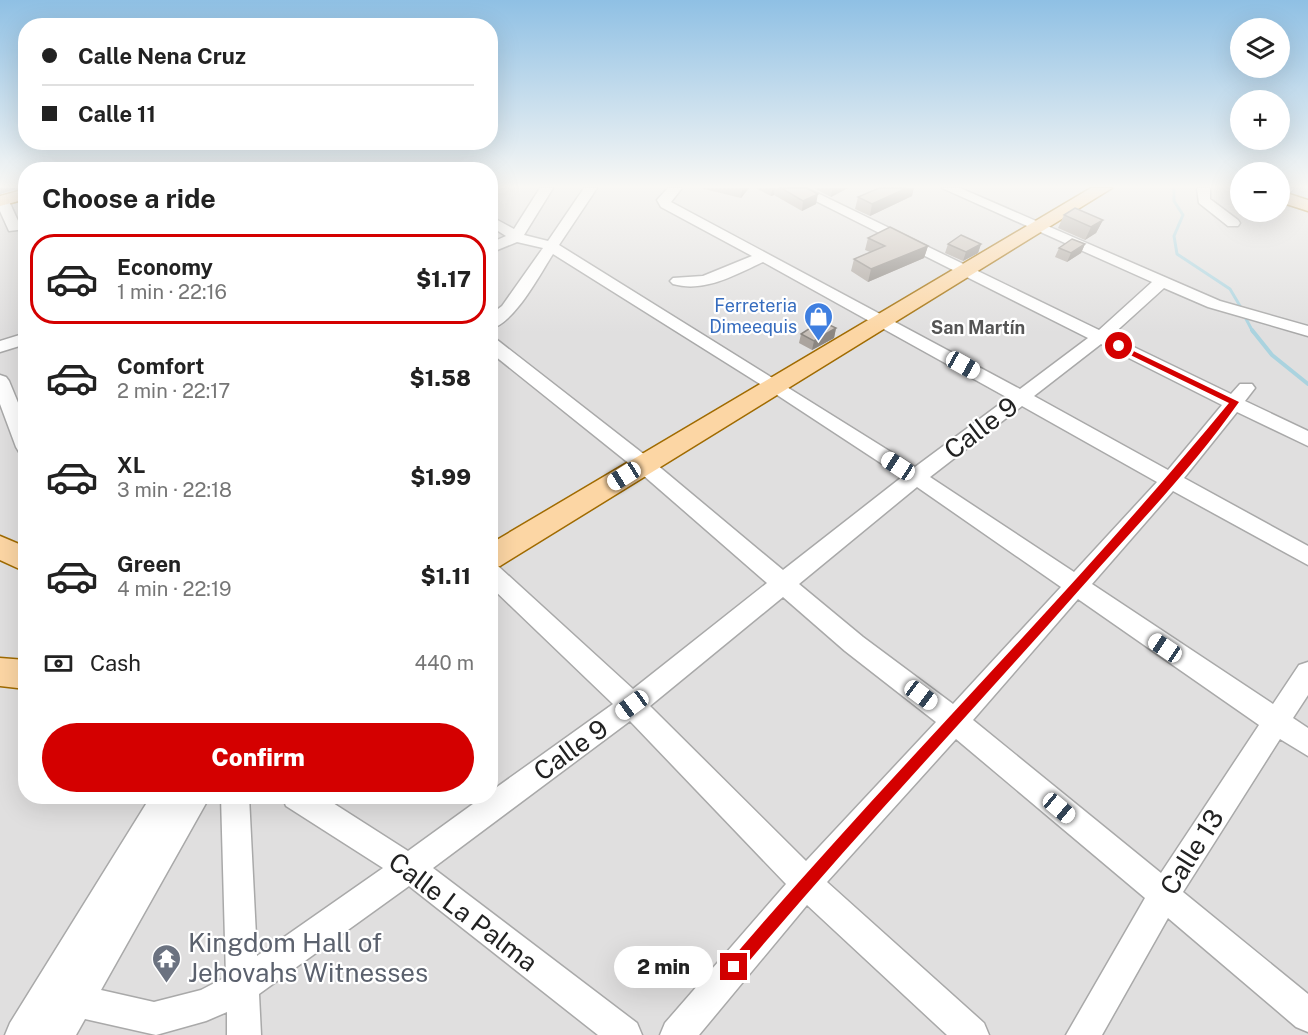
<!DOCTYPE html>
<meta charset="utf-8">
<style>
:root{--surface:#fff;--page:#f6f6f6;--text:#222;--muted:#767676;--line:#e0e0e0;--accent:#d40000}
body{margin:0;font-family:"Public Sans",sans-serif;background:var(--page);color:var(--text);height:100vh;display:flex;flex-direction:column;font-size:22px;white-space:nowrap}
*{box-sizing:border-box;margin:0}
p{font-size:20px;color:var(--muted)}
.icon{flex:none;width:33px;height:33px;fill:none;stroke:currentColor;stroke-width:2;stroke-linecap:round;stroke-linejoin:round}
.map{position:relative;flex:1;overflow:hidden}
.side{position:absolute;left:18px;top:162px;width:480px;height:642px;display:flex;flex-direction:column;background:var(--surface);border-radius:24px;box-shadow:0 6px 24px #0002}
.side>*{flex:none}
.top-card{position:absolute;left:18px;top:18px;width:480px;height:132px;border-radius:24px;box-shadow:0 6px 24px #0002;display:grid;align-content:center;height:132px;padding:0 24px;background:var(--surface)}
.buttons{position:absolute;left:1230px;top:18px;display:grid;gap:12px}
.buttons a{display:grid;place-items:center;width:60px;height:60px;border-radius:50%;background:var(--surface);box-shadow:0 6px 24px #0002;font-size:30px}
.end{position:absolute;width:27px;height:27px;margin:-14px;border:8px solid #d40000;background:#fff;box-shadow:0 0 0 3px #fff}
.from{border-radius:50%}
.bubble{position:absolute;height:42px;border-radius:21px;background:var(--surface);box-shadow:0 6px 24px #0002;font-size:20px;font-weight:800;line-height:42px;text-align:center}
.car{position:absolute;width:18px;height:36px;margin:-18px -9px;border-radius:8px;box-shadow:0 0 4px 2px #0007;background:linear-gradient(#fff 24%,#345 0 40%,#fff 0 76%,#345 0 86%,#fff 0)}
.top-card b{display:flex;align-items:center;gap:21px;height:57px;font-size:22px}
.top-card b+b{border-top:2px solid var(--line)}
.top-card i{width:15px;height:15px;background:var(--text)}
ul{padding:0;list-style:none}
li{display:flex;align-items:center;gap:18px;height:90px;margin:0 12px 9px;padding:0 12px;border:3px solid transparent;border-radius:24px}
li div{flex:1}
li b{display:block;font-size:22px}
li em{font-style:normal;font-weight:800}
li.selected{border-color:var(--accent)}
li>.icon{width:54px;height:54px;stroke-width:1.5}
h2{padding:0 24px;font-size:27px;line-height:72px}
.pay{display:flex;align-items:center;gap:15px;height:66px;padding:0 24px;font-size:22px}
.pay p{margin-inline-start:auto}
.cta{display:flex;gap:12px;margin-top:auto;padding:12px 24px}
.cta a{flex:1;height:69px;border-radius:36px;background:var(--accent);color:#fff;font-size:24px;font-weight:800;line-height:69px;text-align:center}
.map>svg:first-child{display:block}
</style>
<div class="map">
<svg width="1308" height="1035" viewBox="0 0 1308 1035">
<rect width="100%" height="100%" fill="#f2efe9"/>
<path fill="#e0dfdf" d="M0 188H26V796H490L491 188H1240V212H1280V188H1308V1035H0Z"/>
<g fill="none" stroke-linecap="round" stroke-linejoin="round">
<path stroke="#aad3df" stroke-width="3" d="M1174 188V201L1183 215 1174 236 1177 254 1230 289 1240 306
M1245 317 1253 332"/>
<path stroke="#aad3df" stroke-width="4" d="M1252 330 1272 355 1308 384"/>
<defs>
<path id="minor" d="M540 188H553L524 235 548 241 584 188H597L559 245 915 467 1008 398 763 262C735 275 704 293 673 284L670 281 673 278 703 276 752 256 661 207 657 200 668 188H682L671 202 1020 389 1088 338 790 188H807L1099 330 1152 282 942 188H960L1220 301 1308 326V336L1208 307 1164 288 1111 336 1231 394 1240 384H1252L1255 388 1245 401 1308 431V446L1237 412 1184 478 1308 546V565L1173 491 1092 584 1273 704 1299 665 1308 662V695L1293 718 1308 728V756L1280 739 1183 892 1308 994V1032L1296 1027 1168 918 1102 1035H1066L1145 898 956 739 827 882 984 1023 989 1035H947L807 905 699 1035H660L665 1023 786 884 630 721 433 868 637 1023 642 1035H598L409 886 259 994 261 1035H227V1012L206 1021 156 1035 85 1019 76 1035H5L10 1023 151 796H210L101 990 154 1002 201 990 226 977 221 796H249L257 956 383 868 286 806 282 796H322L408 851 484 796H490V792L613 704 490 586V563L498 566 633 689 767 583 636 469 490 352V338L496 339 650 459 783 570 902 477 768 389 553 254C540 274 515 323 490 329V315L502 306 543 248 517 242 490 253V243L506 236 490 226V216L514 229ZM1101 344 1222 405 1168 470 1034 396ZM1022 406 1157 482 1074 572 930 477ZM917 487 1061 587 953 704 863 637 799 584ZM783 597 845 651 936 722 806 861 650 706ZM1078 599 1259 725 1161 873 973 720Z
M1197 188H1210V199L1238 220 1240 223 1238 226H1228L1199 203Z
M1280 188H1294L1285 198 1280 199Z
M0 197H7L19 223 26 221V229L9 231 0 211Z
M26 333V344L0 352V341Z
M0 375 6 377 9 381 26 422V454L19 452 16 447 0 404Z"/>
<path id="major" d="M1091 188H1112L500 566 490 569V544Z
M26 189V199L0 206V196Z
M1280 191 1308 200V211L1280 202Z
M0 536 26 547V572L0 560Z
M0 658 26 660V689L0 686Z"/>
</defs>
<use href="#minor" stroke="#a9a9a9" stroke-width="3"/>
<use href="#major" stroke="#a06b00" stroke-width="3"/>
<use href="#minor" fill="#fff" fill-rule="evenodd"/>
<use href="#major" fill="#fcd6a4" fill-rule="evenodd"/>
</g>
<path fill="#aba49e" d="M700 188H749L741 198Z
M755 188H807L816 204 802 211 774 195 771 196Z
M813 188H848L831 197Z
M912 196 870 216 855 209 858 197Z
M1064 215 1103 220 1096 233 1085 240 1058 228Z
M868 238 928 246 924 258 868 282 851 271 854 259 870 252 865 250Z
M948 244H981L978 253 963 261 945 253Z
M1085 244 1081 253 1067 262 1055 257 1059 248Z
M836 328 834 338 812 350 799 343 801 334Z"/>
<path fill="#8b8681" d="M0 188H20L0 194Z
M742 188H749L741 198Z
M772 188H775L774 195 771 196Z
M832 188H848L831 197Z
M907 188H914L912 196 870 216 872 204Z
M818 194 816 204 802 211 803 201Z
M1103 220 1096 233 1085 240 1091 227Z
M981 244 978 253 963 261 966 252Z
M1085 244 1081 253 1067 262 1071 253Z
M928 246 924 258 868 282 871 269Z
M836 328 834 338 812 350 814 341Z"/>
<path fill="#c7bfb8" stroke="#8b8681" stroke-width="1.5" d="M781 188H807L818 194 803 201Z
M879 188H907L872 204 858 197Z
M1075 208 1103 220 1091 227 1064 215Z
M890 227 928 246 871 269 854 259 885 246 868 238Z
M961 235 981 244 966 252 948 244Z
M1072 239 1085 244 1071 253 1059 248Z
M821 321 836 328 814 341 801 334Z"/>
<linearGradient id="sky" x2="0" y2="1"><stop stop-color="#8fc0e4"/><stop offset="0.56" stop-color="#f9f8f5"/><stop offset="1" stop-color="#f9f8f5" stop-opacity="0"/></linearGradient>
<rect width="1308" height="333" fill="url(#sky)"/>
<path fill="#d40000" d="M1119 344 1239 402C1192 469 1134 528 1080 589 967 717 849 842 739 973L734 975 729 973 727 967 729 962C891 772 1070 596 1229 403L1116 348 1115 346Z"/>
<defs>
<symbol id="shop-pin" viewBox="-11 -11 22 30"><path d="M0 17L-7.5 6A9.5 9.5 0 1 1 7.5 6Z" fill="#3f7fe0" stroke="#fff"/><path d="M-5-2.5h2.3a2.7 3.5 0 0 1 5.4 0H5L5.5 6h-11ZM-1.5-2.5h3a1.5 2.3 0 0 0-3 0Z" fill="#fff"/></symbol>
<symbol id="temple-pin" viewBox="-11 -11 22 30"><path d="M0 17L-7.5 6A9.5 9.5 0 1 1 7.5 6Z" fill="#6b7280" stroke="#fff"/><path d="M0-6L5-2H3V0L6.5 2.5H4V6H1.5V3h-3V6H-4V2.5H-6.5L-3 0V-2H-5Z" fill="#fff"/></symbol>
</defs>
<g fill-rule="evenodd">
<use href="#shop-pin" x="802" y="300" width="33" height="45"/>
<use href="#temple-pin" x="150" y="942" width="33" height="45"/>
</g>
<g text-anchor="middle" stroke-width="4.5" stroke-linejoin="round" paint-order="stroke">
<g font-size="18" fill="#366cbe" stroke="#fff" text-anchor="end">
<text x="797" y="312">Ferreteria<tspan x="797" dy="21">Dimeequis</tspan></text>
</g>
<g font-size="18" font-weight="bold" fill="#555" stroke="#fff">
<text x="978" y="334">San Martín</text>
</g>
<g font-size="26" fill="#222" stroke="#fff">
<text transform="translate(981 428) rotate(-37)" y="9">Calle 9</text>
<text transform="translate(571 750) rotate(-36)" y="9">Calle 9</text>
<text transform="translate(1192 852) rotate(-58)" y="9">Calle 13</text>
<text transform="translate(463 912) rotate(37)" y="9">Calle La Palma</text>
</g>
<g font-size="26" fill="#5b616d" stroke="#fff" text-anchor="start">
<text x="188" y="952">Kingdom Hall of<tspan x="188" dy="30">Jehovahs Witnesses</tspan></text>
</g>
</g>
</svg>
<div class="buttons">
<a><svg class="icon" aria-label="layers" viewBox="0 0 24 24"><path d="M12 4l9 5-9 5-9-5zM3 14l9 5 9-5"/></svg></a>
<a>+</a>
<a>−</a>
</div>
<i class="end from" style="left:1119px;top:346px"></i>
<i class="end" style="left:734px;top:967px"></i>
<div class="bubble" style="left:614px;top:946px;width:99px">2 min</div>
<i class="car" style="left:963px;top:365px;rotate:119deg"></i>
<i class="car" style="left:898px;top:466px;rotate:303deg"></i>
<i class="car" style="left:624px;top:476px;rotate:238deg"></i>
<i class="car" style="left:1165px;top:648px;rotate:304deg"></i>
<i class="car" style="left:921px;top:695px;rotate:127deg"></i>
<i class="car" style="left:632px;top:705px;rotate:234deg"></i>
<i class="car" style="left:1059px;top:808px;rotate:130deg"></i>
<div class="top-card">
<b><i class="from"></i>Calle Nena Cruz</b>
<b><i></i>Calle 11</b>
</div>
<section class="side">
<h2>Choose a ride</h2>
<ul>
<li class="selected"><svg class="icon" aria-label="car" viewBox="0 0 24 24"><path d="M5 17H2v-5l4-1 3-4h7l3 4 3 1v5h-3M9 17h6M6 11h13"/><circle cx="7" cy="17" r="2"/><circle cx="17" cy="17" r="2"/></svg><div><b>Economy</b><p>1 min · 22:16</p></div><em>$1.17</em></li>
<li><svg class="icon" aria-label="car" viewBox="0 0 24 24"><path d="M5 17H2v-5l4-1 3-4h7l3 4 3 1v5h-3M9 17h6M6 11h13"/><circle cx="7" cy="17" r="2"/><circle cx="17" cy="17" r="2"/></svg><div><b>Comfort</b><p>2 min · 22:17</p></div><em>$1.58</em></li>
<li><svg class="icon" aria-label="car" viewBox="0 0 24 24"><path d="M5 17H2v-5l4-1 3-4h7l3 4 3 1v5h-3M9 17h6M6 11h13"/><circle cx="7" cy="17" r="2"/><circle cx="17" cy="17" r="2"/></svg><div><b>XL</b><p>3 min · 22:18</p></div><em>$1.99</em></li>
<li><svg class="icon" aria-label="car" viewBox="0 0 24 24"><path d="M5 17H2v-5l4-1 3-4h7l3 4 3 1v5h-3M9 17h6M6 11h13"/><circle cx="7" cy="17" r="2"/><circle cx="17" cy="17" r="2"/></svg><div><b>Green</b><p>4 min · 22:19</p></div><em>$1.11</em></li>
</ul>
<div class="pay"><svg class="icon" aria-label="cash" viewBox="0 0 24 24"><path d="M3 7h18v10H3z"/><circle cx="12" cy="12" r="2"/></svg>Cash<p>440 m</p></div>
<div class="cta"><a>Confirm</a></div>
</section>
</div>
